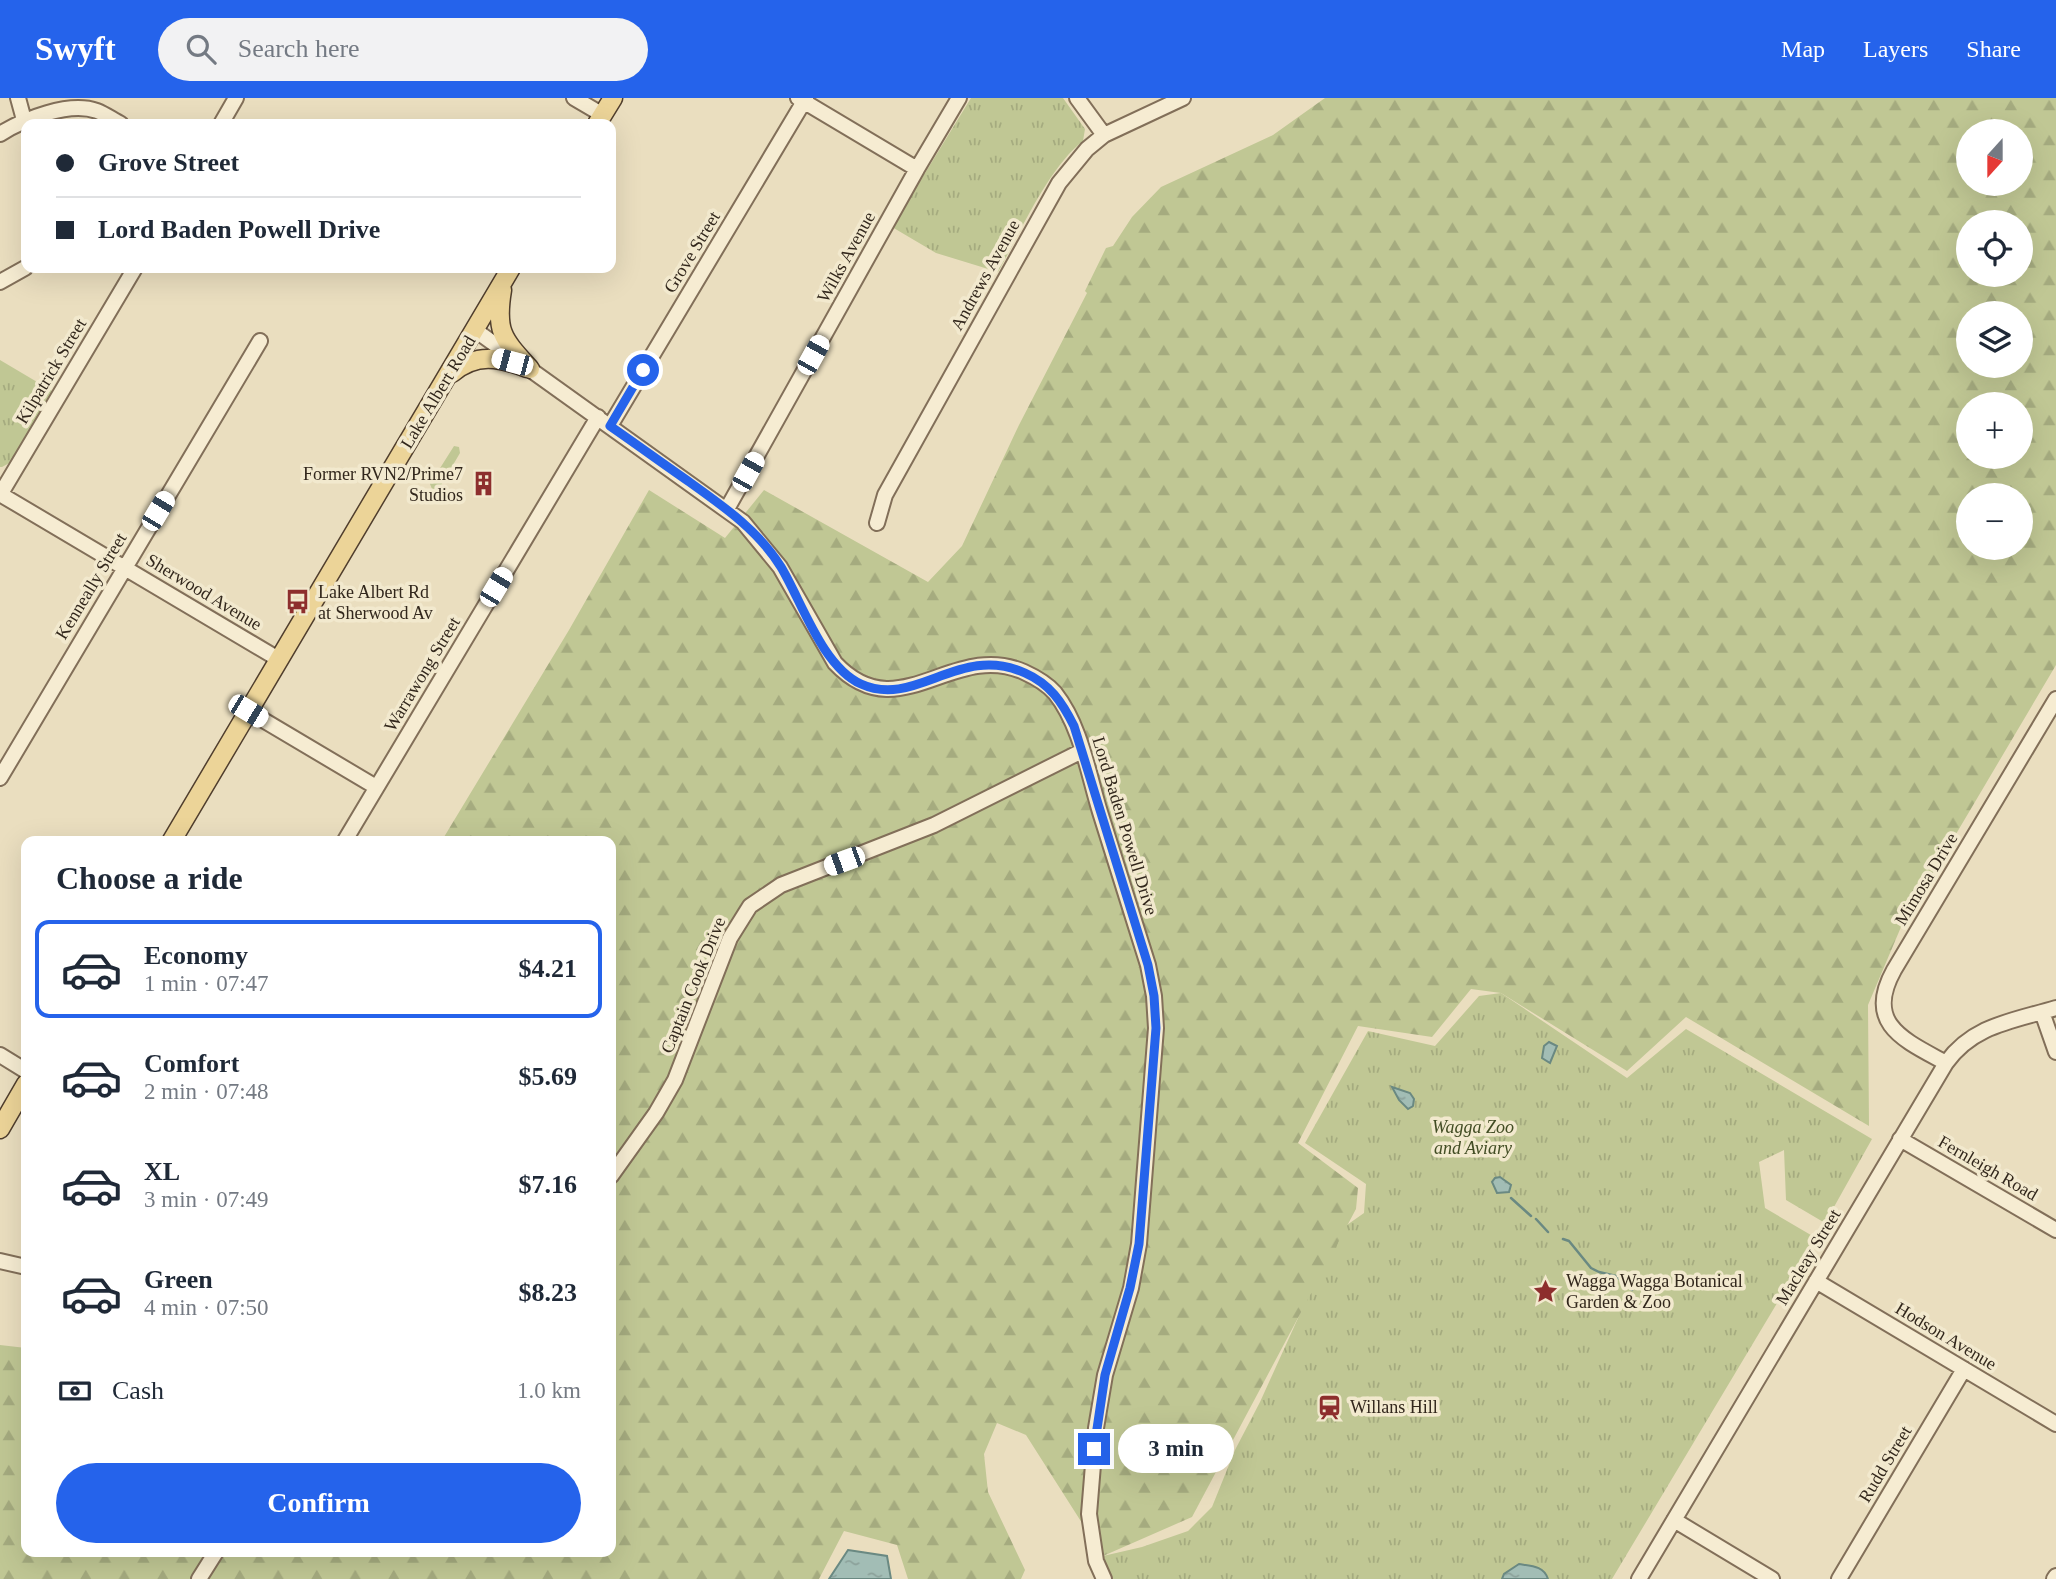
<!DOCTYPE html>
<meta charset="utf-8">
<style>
:root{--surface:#fff;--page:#f2f2f3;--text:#1f2937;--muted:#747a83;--line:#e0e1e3;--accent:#2563eb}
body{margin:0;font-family:"Times New Roman",serif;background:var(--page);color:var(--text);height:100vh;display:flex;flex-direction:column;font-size:26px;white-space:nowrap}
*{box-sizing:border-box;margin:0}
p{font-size:23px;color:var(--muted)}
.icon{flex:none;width:38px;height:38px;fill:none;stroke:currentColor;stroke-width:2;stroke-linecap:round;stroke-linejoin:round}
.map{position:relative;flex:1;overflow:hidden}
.panel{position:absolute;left:21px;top:738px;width:595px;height:721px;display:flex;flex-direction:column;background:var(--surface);border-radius:14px;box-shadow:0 7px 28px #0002}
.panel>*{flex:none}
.hud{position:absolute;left:21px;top:21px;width:595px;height:154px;border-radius:14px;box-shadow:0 7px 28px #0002;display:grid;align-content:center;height:154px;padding:0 35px;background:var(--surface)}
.needle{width:46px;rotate:201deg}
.fabs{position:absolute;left:1956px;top:21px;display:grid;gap:14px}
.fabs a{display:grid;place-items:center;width:77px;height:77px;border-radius:50%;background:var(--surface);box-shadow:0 7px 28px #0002;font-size:35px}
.end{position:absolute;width:32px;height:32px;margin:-16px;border:9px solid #2563eb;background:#fff;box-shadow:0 0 0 4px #fff}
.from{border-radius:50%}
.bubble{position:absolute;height:49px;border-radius:24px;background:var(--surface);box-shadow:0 7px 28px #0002;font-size:23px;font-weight:700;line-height:49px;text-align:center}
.car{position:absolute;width:21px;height:42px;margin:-21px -10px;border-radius:9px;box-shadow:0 0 5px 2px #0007;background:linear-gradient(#fff 24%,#345 0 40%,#fff 0 76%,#345 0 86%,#fff 0)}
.hud b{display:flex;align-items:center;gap:24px;height:66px;font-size:26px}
.hud b+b{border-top:2px solid var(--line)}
.hud i{width:18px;height:18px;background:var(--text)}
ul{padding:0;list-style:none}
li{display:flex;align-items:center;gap:21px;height:98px;margin:0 14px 10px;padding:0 21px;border:4px solid transparent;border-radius:14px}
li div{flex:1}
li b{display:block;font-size:26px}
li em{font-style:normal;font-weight:700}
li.selected{border-color:var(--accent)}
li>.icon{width:63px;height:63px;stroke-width:1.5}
h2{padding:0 35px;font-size:32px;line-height:84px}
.pay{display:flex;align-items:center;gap:18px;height:77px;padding:0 35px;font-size:26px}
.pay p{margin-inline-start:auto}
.button{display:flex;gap:14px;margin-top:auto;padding:14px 35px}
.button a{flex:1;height:80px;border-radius:42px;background:var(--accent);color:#fff;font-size:28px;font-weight:700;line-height:80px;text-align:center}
header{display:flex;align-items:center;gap:42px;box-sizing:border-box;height:98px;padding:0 35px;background:var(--accent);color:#fff}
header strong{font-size:33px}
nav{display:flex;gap:38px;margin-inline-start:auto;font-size:24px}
.search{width:490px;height:63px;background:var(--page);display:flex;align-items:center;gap:18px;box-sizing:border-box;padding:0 24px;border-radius:38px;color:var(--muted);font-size:26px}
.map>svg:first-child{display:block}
</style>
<header>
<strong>Swyft</strong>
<div class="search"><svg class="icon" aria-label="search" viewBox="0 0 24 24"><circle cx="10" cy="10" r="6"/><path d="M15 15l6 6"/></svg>Search here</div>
<nav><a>Map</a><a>Layers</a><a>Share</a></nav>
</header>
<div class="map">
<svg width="2056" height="1481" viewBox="0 0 2056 1481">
<defs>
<pattern id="grass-tufts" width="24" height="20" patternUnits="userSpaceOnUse" patternTransform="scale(1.75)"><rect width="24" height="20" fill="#c0c794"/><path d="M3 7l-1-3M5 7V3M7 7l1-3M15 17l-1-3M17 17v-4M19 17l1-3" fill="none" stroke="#a5ab7f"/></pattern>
<pattern id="forest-firs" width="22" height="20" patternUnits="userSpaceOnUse" patternTransform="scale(1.75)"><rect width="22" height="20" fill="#c0c794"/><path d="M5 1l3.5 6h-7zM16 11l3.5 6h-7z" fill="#a5ab7f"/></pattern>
<pattern id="water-ripples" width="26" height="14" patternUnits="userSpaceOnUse" patternTransform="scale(1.75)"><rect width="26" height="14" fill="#a2bdb5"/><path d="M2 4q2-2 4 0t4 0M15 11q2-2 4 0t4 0" fill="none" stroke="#8ca29b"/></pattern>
</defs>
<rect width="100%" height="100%" fill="#eadebf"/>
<path fill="url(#grass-tufts)" d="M971 0H1063L1085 31 1083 43C1048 70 1020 135 998 174L936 155 892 129Z
M0 262 54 294 13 363 2 369H0Z
M454 348 459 349 460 355 440 389 436 392 432 391 430 386Z
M1501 895 1627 980 1686 931 1872 1041 1825 1125 1786 1102 1784 1052 1759 1064 1765 1110 1816 1140 1612 1481H1113L1103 1458 1142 1449 1188 1433 1212 1409 1235 1352 1260 1304 1337 1134 1364 1115 1366 1086 1305 1045 1368 933 1435 948 1479 898Z"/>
<path fill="url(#forest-firs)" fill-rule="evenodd" d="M1325 0H2056V567L1901 829 1868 907 1869 1028 1686 919 1627 973 1501 895 1471 891 1432 939 1358 928 1298 1045 1358 1090 1356 1111 1192 1419 1103 1458 1026 1337 997 1325 984 1356 988 1394 1025 1472 1021 1481H908L897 1447 844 1433 819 1481H0V1247L26 1250V1454H611V744H441L569 532 649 392 725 440 764 392 928 484 962 448 1019 327 1087 195 1085 193 1106 150 1113 148 1132 119 1161 89 1273 37ZM1969 33H2021V86H1969ZM1969 124H2021V177H1969ZM1969 215H2021V268H1969ZM1969 306H2021V359H1969ZM1969 397H2021V450H1969Z"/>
<path fill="url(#water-ripples)" stroke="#6a8982" stroke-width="2" d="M1549 944 1557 948 1550 965 1542 960 1544 948Z
M1392 989 1410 995 1414 1001 1413 1008 1408 1011 1399 1002Z
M1500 1079 1511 1087 1509 1094 1497 1095 1492 1084 1495 1080Z
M848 1452 887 1458 891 1481H829Z
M1519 1466C1532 1468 1544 1468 1548 1481H1502L1504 1476Z"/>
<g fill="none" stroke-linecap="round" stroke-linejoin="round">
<path stroke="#6a8982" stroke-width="2.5" d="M1511 1100 1531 1118
M1536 1121 1548 1134
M1563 1141 1569 1143 1591 1170 1599 1174 1616 1178 1632 1192"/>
<defs>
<path id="minor" d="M18 0 24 22
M574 0 603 17
M798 0 917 71
M1077 0 1104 37
M221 26 236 0
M0 36C24 21 69 3 97 13 105 16 113 22 121 26
M0 184 25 170
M475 232 743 424 780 469 835 565C899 633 952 542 1024 574 1035 579 1047 586 1055 595 1081 628 1088 675 1100 714 1116 765 1132 816 1148 867L1154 898 1156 930 1139 1146 1131 1190 1105 1277 1096 1330 1089 1416 1096 1463 1104 1481
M610 328 806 0
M0 396 280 562
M0 397 135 170
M727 411 917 71 959 0
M877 425 885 397 1059 85 1087 51 1104 37 1183 0
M248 613 376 689
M0 680 260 243
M344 744 598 319
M2042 914 2056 954
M0 957 26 973
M1946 965C1904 942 1864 926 1894 872L2056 601
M1900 1041 2056 1132
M611 1078 656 1015 675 982 730 840 750 808 781 787 934 727 1082 653
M0 1163 26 1169
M1816 1183 2056 1326
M1674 1422 1772 1481
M199 1481 216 1454
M1639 1481 1946 965C1973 927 2013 923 2056 910
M1839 1481 1964 1271
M2054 1481 2056 1478"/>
<path id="major" d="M597 26 613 0
M502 192C495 234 503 241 530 271
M452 275C476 255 499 259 527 270
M171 744 511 170
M0 1031 26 986"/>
</defs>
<use href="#minor" stroke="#826f59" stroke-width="18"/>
<use href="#major" stroke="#503e2d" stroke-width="21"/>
<use href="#minor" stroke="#f6ecd2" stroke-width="14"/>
<use href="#major" stroke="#ecd498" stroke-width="18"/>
</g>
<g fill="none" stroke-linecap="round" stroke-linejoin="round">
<path stroke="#2563eb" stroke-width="9" d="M643 272 610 328C636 346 662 365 688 383 723 408 758 432 781 469 802 504 822 568 861 586 916 611 959 545 1025 575 1050 586 1062 604 1074 628L1148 867 1154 898 1156 930 1139 1146 1130 1190 1105 1277 1094 1351"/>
</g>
<defs>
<symbol id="building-bare" viewBox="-9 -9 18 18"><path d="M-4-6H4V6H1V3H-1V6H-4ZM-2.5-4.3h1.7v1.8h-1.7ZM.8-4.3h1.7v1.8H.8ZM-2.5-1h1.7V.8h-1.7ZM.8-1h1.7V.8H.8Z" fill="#8d2e2d" stroke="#f2e9ce" stroke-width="2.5" paint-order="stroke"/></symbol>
<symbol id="bus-bare" viewBox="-9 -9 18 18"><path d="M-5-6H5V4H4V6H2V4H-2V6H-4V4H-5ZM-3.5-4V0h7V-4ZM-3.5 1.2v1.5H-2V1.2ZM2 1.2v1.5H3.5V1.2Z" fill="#8d2e2d" stroke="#f2e9ce" stroke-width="2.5" paint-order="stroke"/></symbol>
<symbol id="sight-bare" viewBox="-9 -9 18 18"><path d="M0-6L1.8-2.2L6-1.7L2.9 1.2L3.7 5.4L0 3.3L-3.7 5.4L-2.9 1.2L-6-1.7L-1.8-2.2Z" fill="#8d2e2d" stroke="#f2e9ce" stroke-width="2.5" paint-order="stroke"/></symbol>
<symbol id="station-bare" viewBox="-9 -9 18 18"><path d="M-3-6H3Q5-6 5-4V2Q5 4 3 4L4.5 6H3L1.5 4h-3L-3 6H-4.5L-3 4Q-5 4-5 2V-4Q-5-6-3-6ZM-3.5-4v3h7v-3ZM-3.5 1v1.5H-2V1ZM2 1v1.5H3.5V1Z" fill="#8d2e2d" stroke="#f2e9ce" stroke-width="2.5" paint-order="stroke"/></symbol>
</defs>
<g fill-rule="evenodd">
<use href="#building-bare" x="466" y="368" width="35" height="35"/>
<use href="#bus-bare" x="280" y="486" width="35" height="35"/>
<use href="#sight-bare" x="1528" y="1176" width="35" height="35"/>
<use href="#station-bare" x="1312" y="1292" width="35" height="35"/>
</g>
<g text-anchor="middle" stroke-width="7" stroke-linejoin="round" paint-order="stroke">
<g font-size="18" fill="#32271c" stroke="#f2e9ce">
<text transform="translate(692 154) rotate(-59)" y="6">Grove Street</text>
<text transform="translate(846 159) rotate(-61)" y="6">Wilks Avenue</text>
<text transform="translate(985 177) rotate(-61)" y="6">Andrews Avenue</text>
<text transform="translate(51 273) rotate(-59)" y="6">Kilpatrick Street</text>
<text transform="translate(438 294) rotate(-59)" y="6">Lake Albert Road</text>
<text transform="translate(91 488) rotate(-59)" y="6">Kenneally Street</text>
<text transform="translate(204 494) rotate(31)" y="6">Sherwood Avenue</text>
<text transform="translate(422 576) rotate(-59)" y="6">Warrawong Street</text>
<text transform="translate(1125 728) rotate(73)" y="6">Lord Baden Powell Drive</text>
<text transform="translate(1926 781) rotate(-59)" y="6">Mimosa Drive</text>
<text transform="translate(693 887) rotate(-68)" y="6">Captain Cook Drive</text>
<text transform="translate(1988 1070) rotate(30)" y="6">Fernleigh Road</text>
<text transform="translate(1808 1159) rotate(-59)" y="6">Macleay Street</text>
<text transform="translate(1946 1238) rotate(31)" y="6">Hodson Avenue</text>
<text transform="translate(1885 1366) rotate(-59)" y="6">Rudd Street</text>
</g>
<g font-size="18" fill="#32271c" stroke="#f2e9ce" text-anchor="start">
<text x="463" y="382" text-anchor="end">Former RVN2/Prime7<tspan x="463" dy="21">Studios</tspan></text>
<text x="318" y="500">Lake Albert Rd<tspan x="318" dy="21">at Sherwood Av</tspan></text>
<text x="1566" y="1189">Wagga Wagga Botanical<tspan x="1566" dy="21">Garden &amp; Zoo</tspan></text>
<text x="1350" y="1315">Willans Hill</text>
</g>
<g font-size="18" font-style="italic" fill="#424d24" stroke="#f2e9ce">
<text x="1473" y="1035">Wagga Zoo<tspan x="1473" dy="21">and Aviary</tspan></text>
</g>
</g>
</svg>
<div class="fabs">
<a><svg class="needle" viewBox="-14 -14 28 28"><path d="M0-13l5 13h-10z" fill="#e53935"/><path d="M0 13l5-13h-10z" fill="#747a83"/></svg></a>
<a><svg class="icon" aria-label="locate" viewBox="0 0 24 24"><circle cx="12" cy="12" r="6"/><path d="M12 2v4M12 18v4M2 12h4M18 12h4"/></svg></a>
<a><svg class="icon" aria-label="layers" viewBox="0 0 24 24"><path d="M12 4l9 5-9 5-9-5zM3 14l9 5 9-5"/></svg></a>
<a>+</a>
<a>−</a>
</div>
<i class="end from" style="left:643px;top:272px"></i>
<i class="end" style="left:1094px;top:1351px"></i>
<div class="bubble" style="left:1118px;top:1326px;width:116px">3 min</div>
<i class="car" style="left:813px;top:257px;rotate:29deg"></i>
<i class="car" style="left:512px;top:264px;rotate:285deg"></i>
<i class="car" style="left:748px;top:374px;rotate:29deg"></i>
<i class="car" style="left:158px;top:413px;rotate:31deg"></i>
<i class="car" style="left:496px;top:489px;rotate:31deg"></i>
<i class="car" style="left:248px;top:613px;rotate:121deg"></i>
<i class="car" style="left:844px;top:763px;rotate:250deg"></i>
<div class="hud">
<b><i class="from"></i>Grove Street</b>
<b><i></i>Lord Baden Powell Drive</b>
</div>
<section class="panel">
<h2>Choose a ride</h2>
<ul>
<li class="selected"><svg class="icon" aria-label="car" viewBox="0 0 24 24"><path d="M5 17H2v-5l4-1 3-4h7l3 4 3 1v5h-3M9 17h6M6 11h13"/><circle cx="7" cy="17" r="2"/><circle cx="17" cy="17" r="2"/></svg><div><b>Economy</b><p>1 min · 07:47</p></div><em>$4.21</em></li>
<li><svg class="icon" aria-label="car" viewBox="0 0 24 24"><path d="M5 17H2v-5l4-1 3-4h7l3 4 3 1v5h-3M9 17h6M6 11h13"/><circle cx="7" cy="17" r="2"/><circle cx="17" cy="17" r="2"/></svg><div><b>Comfort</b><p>2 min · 07:48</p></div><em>$5.69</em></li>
<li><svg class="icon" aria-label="car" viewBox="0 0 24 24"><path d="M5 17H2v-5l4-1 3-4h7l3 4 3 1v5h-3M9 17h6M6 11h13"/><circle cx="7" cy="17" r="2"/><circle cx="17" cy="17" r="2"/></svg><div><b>XL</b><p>3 min · 07:49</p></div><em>$7.16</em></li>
<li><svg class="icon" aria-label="car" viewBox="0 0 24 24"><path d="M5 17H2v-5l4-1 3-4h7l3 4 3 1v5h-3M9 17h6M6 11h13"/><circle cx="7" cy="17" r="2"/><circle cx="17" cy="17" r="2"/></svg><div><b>Green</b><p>4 min · 07:50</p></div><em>$8.23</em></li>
</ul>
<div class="pay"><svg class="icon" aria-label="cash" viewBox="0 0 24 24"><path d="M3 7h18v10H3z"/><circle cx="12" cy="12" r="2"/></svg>Cash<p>1.0 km</p></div>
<div class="button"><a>Confirm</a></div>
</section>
</div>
